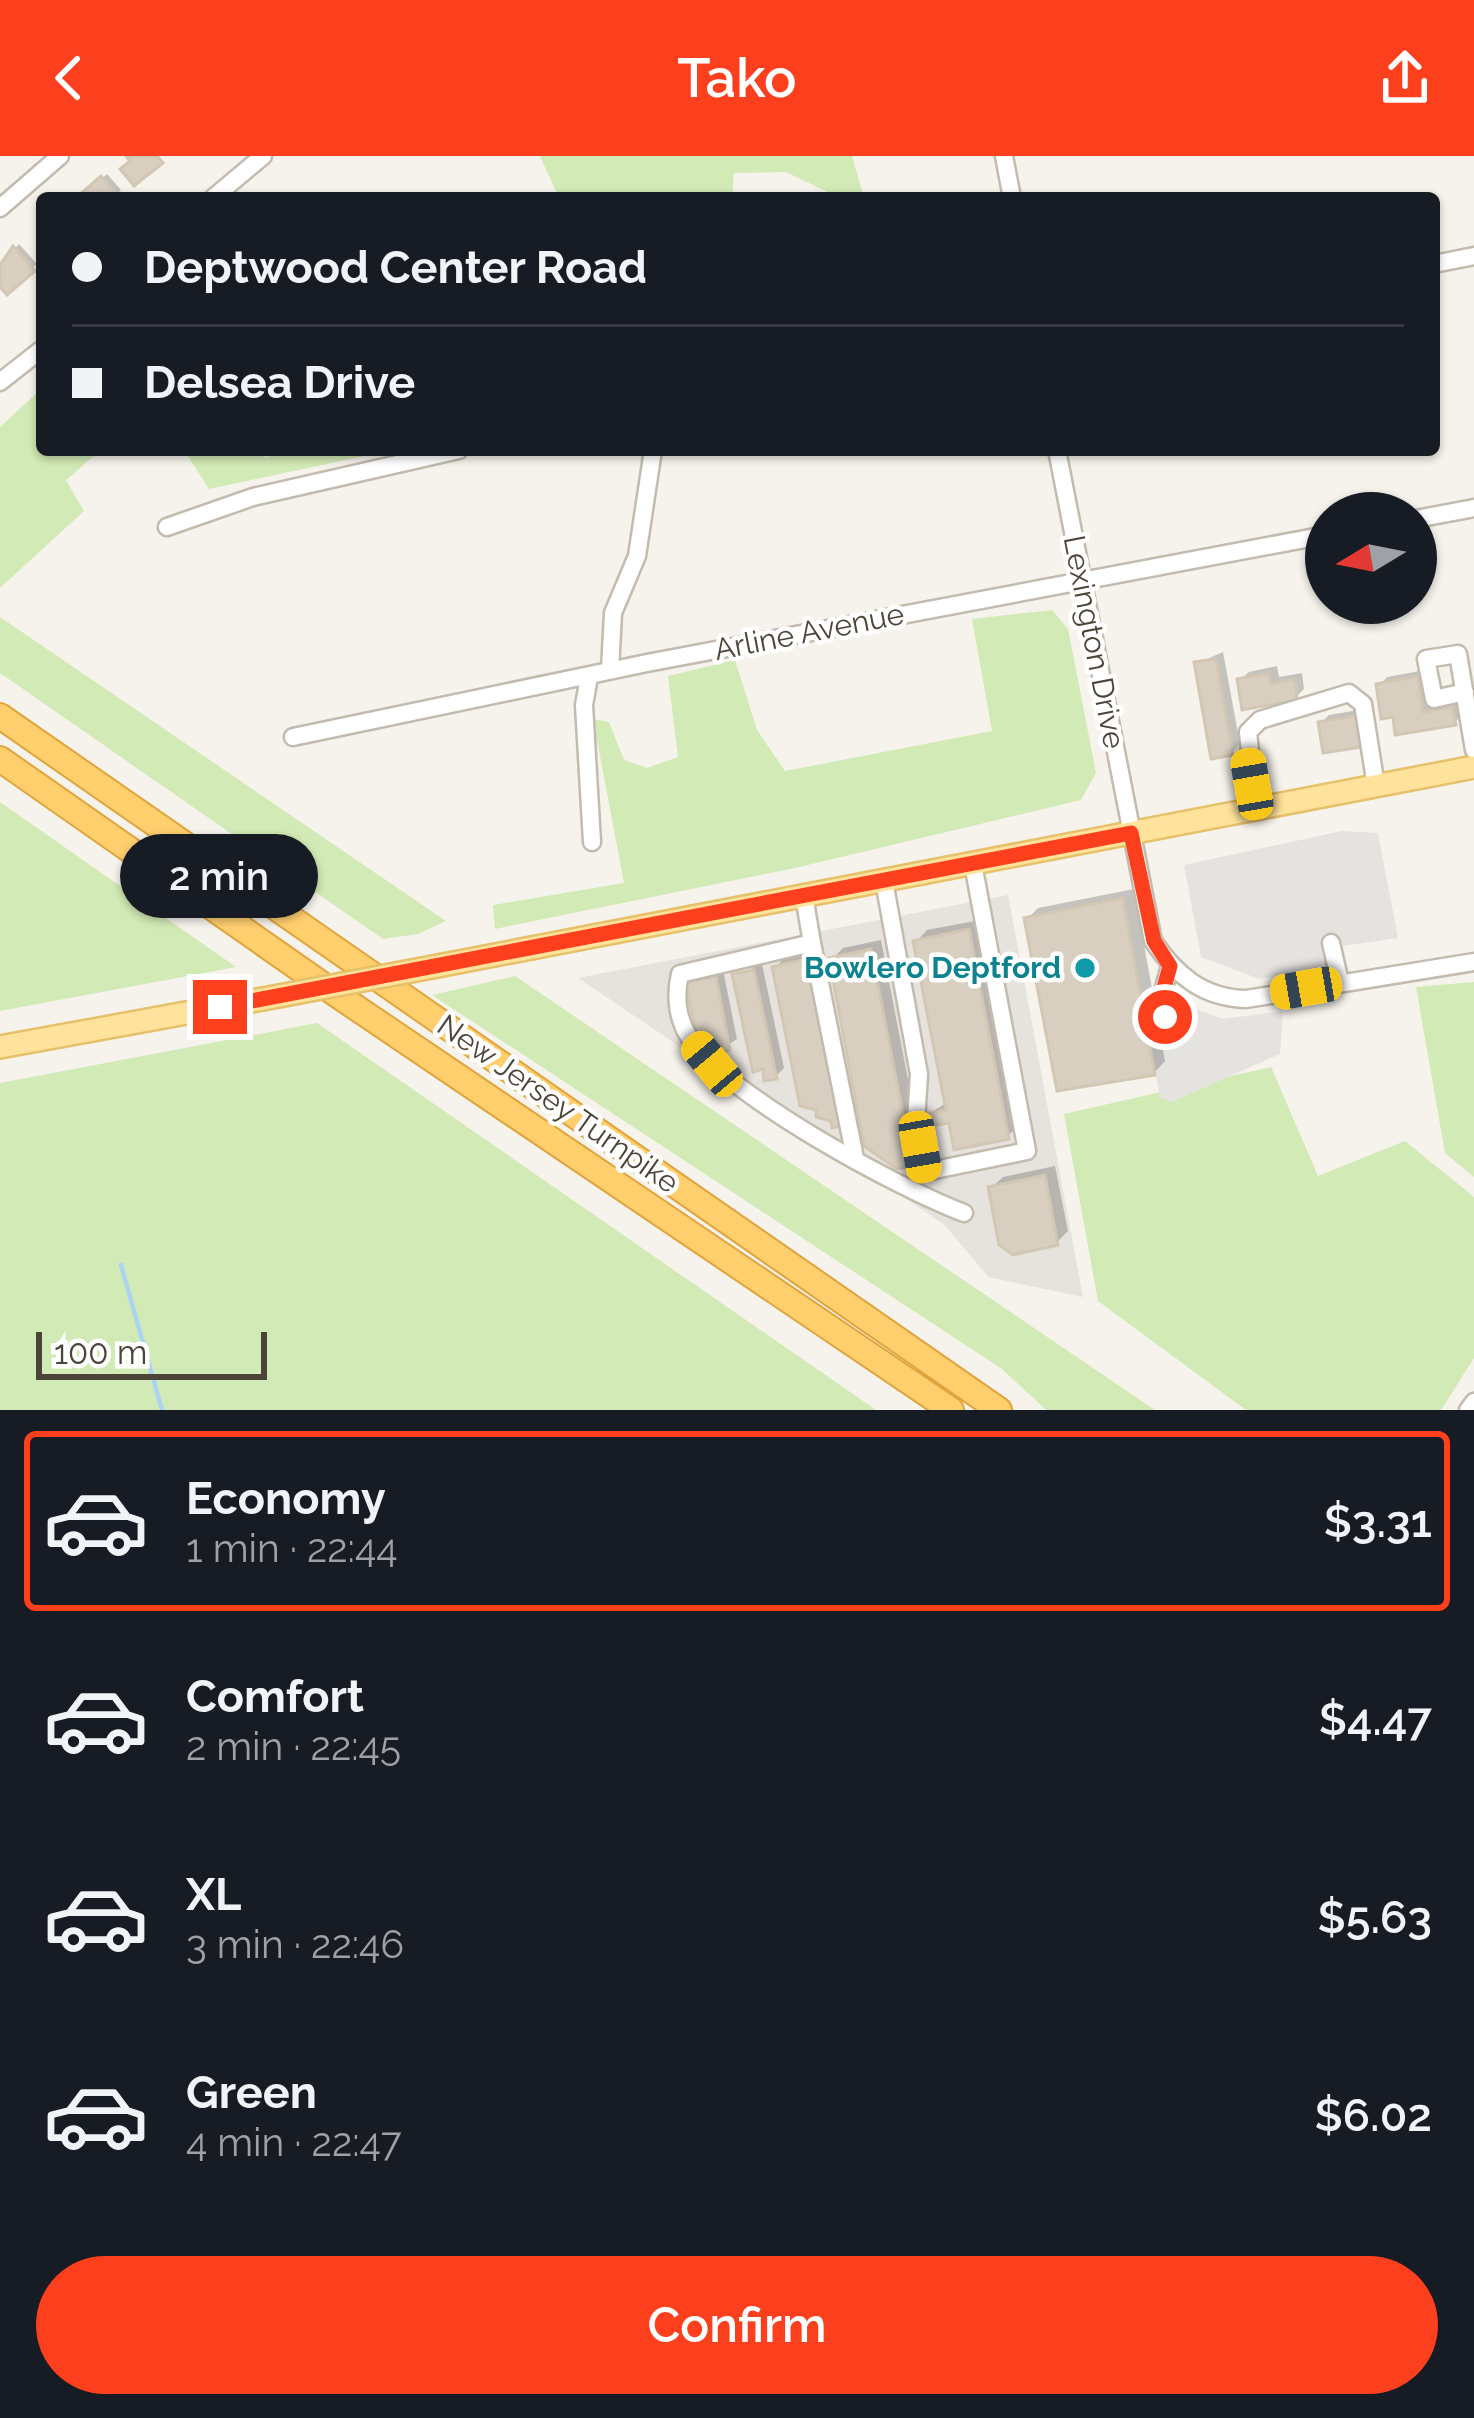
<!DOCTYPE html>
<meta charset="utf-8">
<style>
:root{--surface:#171b24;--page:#20242c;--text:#f1f3f6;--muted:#9ea1a6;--line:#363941;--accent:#fc3f1d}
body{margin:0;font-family:Raleway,sans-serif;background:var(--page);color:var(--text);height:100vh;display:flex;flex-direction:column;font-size:45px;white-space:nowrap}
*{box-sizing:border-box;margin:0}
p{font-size:39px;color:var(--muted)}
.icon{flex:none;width:66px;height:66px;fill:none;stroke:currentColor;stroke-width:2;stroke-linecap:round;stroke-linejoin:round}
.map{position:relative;height:1254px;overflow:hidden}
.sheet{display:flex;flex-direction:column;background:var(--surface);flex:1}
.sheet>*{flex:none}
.banner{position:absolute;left:36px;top:36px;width:1404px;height:264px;border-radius:12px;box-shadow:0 3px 9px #0004;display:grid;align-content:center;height:264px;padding:0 36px;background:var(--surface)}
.needle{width:78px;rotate:260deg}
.buttons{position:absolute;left:1305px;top:336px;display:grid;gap:24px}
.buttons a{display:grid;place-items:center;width:132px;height:132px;border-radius:50%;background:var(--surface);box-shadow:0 3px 9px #0004;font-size:60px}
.scale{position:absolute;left:36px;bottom:30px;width:231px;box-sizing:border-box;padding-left:12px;border:6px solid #4b4439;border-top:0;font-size:33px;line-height:42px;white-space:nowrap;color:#4b4439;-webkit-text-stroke:9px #fff;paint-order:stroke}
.end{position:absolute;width:54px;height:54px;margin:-27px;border:15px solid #fc3f1d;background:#fff;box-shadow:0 0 0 6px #fff}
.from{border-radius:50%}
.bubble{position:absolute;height:84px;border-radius:42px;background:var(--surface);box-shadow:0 3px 9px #0004;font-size:39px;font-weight:600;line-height:84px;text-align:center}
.car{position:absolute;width:36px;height:72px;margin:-36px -18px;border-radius:15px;box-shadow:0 0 9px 3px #0007;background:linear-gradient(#f5c518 24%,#345 0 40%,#f5c518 0 76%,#345 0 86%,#f5c518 0)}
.banner b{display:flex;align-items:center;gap:42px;height:114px;font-size:45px}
.banner b+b{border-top:3px solid var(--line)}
.banner i{width:30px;height:30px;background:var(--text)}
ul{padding:21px 0 0;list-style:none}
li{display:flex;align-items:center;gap:36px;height:180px;margin:0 24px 18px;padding:0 12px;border:6px solid transparent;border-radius:12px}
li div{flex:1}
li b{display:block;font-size:45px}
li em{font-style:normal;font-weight:600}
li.selected{border-color:var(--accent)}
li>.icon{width:108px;height:108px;stroke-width:1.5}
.cta{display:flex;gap:24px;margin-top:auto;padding:24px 36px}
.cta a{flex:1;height:138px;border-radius:72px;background:var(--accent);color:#fff;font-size:48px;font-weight:600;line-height:138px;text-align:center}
header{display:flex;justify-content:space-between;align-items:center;height:156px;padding:0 36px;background:var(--accent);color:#fff;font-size:54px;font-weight:600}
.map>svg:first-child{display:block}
</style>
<header><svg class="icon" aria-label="back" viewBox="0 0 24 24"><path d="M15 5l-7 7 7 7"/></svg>Tako<svg class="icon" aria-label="share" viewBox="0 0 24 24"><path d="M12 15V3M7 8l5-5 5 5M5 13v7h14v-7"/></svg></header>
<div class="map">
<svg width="1474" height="1254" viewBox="0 0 1474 1254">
<rect width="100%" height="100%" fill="#f6f3ec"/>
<path fill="#e6e2dd" d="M1008 739 1083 1141 988 1121 945 1069 578 822Z"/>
<path fill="#d2eab5" d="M540 0H852L864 42H840L786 16 734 17 732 42H559Z
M42 232V294H101L66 324 84 355 0 432V271Z
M184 294H251L266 302 288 294H393L209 333Z
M1052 454 1068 473 1096 617 1081 644 795 712 495 773 493 749 624 727 593 563 609 566 624 604 647 612 678 601 668 520 735 504 757 574 785 615 992 575 972 463Z
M0 461 446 765 418 778 383 783 0 517Z
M0 646 236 811 0 855Z
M515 820 1155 1254H1046L1002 1213 432 839Z
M1474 826V1021L1445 997 1416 831Z
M317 867 876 1254H0V927Z
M1271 911 1318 1020 1405 985 1474 1041V1202L1441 1254H1246L1098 1145 1064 958Z"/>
<path fill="#e5e3e0" d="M1342 675 1378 677 1398 782 1343 790 1344 809 1259 823 1201 801 1184 709Z
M1174 844 1223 863 1283 855 1280 898 1172 946 1160 941 1145 861Z"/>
<path fill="#0003" d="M107 18 121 34 113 42H80Z
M19 88 37 108 8 135 0 127V110Z
M1223 496 1240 588 1232 596 1198 507Z
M1277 510 1279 521 1302 517 1304 533 1296 541 1240 524 1249 516Z
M1425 514 1431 550 1460 545 1463 558 1455 566 1396 558 1379 530 1387 521Z
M1370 552 1374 579 1321 567 1329 559Z
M1134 733 1165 905 1154 917 1027 763 1038 752Z
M980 764 1019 969 1008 980 925 960 948 946 916 786 927 774Z
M881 784 922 996 911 1008 832 803 843 792Z
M818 794 852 956 775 812 786 800Z
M762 808 784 912 776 920 766 909 736 819Z
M723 814 737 883 722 893 689 828 697 820Z
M1055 1010 1068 1075 1057 1086 991 1032 1003 1021Z"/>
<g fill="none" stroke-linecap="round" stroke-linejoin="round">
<path stroke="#a9d4f2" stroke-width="4.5" d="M121 1109 162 1254"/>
</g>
<path fill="#d8cfc1" stroke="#d3c7b4" stroke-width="3" d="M126 0H157L163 7 134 30 120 13 130 5Z
M101 20 119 41 76 42Z
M13 90 35 115 7 139 0 131V109Z
M1216 503 1233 599 1211 603 1194 506Z
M1269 517 1271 528 1295 523 1297 544 1242 554 1237 523Z
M1418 520 1423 556 1452 551 1456 569 1395 579 1393 561 1381 563 1376 528Z
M1362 559 1368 590 1323 597 1318 566Z
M1123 742 1155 919 1057 935 1024 762Z
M969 773 1009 983 954 994 949 967 923 971 922 959 946 954 913 785Z
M871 793 913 1010 897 1013 864 990 829 802Z
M807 803 842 970 832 972 831 965 816 961V954L800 950 772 811Z
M754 814 777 923 764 925 763 913 753 916 732 818Z
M716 820 730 894 721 897 720 889 697 880 685 827Z
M1045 1019 1058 1089 1013 1099 999 1089 988 1031Z"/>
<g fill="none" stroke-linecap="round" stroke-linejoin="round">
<defs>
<path id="minor" d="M1004 0 1012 42
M213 42 263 0
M0 52 60 0
M1434 108 1474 100
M0 226 42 193
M1057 294 1153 785C1176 819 1203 842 1246 843L1474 806
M1416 363 1474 352
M167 371 253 341 459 294
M610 514 613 457 637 400 653 294
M589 521 584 549 592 686
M1465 536 1434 543 1426 503 1458 498 1474 594
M293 581 647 507 1326 379
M1256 653 1248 576 1260 564 1349 537 1363 548 1376 630
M884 725 919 918 916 965 925 1016 1027 995 973 708
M804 740 812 787 680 818C675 839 677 862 689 881 725 939 898 1032 964 1057
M812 787 855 1002
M1331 787 1340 826
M1165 861 1160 846 1170 810
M1468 1254 1474 1246"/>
<path id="major" d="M443 809 1474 611
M0 891 263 843"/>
<path id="highway" d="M0 560 999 1254
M0 603 330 834 951 1254"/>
</defs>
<use href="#minor" stroke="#c2bbae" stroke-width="21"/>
<use href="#major" stroke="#e6c16a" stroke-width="26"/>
<use href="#highway" stroke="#e0a43c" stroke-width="28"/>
<use href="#minor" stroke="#fff" stroke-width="16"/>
<use href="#major" stroke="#ffe39c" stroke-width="21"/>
<use href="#highway" stroke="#ffcf6e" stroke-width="24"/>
<defs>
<path id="major-bridge" d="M263 843 443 809"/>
</defs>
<use href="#major-bridge" stroke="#e6c16a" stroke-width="26" stroke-linecap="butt"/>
<use href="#major-bridge" stroke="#ffe39c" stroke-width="21"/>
</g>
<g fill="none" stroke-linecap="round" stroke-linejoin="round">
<path stroke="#fc3f1d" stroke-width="15" d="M220 851 1131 677 1154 785 1170 810 1160 846 1165 861"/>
</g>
<circle fill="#0f9aa8" stroke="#fff" stroke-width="4.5" cx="1085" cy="812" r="12"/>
<g text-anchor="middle" stroke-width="9" stroke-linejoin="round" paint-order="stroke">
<g font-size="30" fill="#4b4439" stroke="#fff">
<text transform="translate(809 476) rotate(-11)" y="10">Arline Avenue</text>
<text transform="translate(1094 486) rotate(79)" y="10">Lexington Drive</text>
<text transform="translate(558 948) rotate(35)" y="10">New Jersey Turnpike</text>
</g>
<g font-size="30" font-weight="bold" fill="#0d838f" stroke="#fff" text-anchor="end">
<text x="1061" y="822">Bowlero Deptford</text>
</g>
</g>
</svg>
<div class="buttons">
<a><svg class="needle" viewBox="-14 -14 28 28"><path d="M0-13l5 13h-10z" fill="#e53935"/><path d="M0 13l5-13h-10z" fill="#9ea1a6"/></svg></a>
</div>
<div class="scale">100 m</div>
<i class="end from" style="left:1165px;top:861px"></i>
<i class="end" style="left:220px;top:851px"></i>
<div class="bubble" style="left:120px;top:678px;width:198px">2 min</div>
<i class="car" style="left:1252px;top:628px;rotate:350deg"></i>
<i class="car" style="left:1306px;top:832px;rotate:260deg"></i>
<i class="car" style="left:712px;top:908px;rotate:320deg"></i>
<i class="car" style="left:920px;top:991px;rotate:170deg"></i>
<div class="banner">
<b><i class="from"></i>Deptwood Center Road</b>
<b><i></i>Delsea Drive</b>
</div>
</div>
<section class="sheet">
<ul>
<li class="selected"><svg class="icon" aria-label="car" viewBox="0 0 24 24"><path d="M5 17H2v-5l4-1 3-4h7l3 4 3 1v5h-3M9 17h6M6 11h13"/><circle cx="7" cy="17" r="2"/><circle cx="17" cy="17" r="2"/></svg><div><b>Economy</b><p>1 min · 22:44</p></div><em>$3.31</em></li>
<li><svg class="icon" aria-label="car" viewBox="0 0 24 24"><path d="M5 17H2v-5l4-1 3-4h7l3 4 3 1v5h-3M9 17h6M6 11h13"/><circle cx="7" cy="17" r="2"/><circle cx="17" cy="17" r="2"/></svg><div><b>Comfort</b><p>2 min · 22:45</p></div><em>$4.47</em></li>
<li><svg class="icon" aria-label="car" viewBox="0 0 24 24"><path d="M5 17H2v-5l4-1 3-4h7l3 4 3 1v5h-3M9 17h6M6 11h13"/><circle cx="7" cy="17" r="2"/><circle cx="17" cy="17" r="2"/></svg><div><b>XL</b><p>3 min · 22:46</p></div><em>$5.63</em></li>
<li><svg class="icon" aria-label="car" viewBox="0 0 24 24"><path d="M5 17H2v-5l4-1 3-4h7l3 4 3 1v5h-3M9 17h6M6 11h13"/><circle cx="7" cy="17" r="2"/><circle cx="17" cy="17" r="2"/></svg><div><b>Green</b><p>4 min · 22:47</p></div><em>$6.02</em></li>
</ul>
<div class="cta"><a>Confirm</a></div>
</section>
